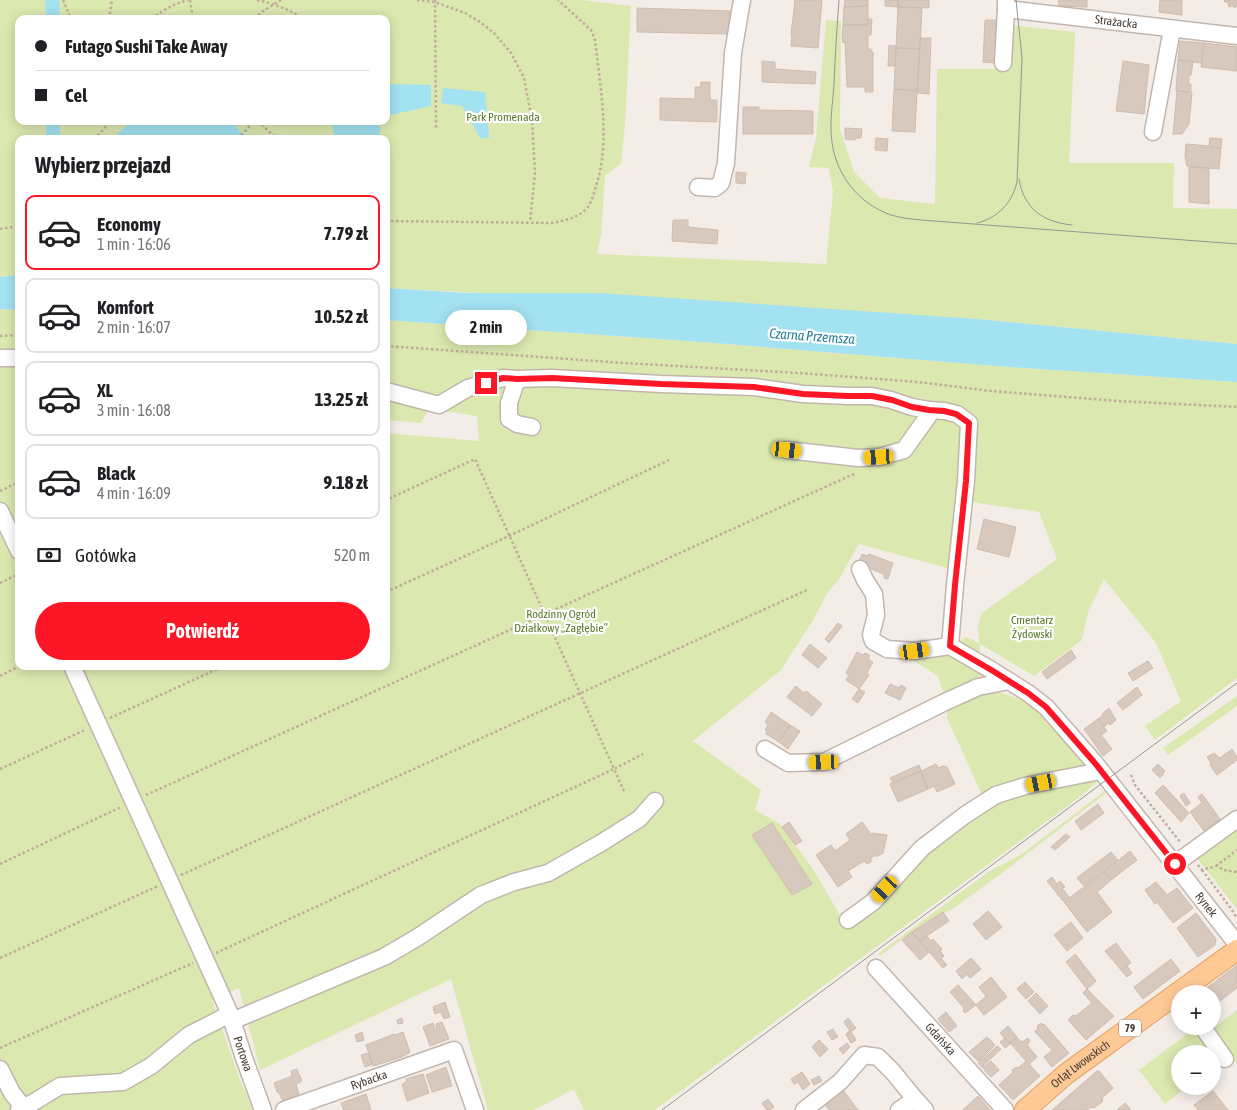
<!DOCTYPE html>
<html lang="pl">
<meta charset="utf-8">
<style>
:root{--surface:#fff;--page:#f6f6f6;--text:#202124;--muted:#757577;--line:#e0e0e0;--accent:#fc1626}
body{margin:0;font-family:"Asap Condensed",sans-serif;background:var(--page);color:var(--text);height:100vh;display:flex;flex-direction:column;font-size:19px;white-space:nowrap}
*{box-sizing:border-box;margin:0}
p{font-size:16px;color:var(--muted)}
.icon{flex:none;width:28px;height:28px;fill:none;stroke:currentColor;stroke-width:2;stroke-linecap:round;stroke-linejoin:round}
.map{position:relative;flex:1;overflow:hidden}
.side{position:absolute;left:15px;top:135px;width:375px;height:535px;display:flex;flex-direction:column;background:var(--surface);border-radius:10px;box-shadow:0 2px 12px #0003}
.side>*{flex:none}
.hud{position:absolute;left:15px;top:15px;width:375px;height:110px;border-radius:10px;box-shadow:0 2px 12px #0003;display:grid;align-content:center;height:110px;padding:0 20px;background:var(--surface)}
.fabs{position:absolute;left:1171px;top:985px;display:grid;gap:10px}
.fabs a{display:grid;place-items:center;width:50px;height:50px;border-radius:50%;background:var(--surface);box-shadow:0 2px 12px #0003;font-size:25px}
.end{position:absolute;width:22px;height:22px;margin:-11px;border:6px solid #fc1626;background:#fff;box-shadow:0 0 0 2px #fff}
.from{border-radius:50%}
.bubble{position:absolute;height:35px;border-radius:18px;background:var(--surface);box-shadow:0 2px 12px #0003;font-size:16px;font-weight:700;line-height:35px;text-align:center}
.car{position:absolute;width:15px;height:30px;margin:-15px -8px;border-radius:6px;box-shadow:0 0 4px 1px #0007;background:linear-gradient(#f5c518 24%,#345 0 40%,#f5c518 0 76%,#345 0 86%,#f5c518 0)}
.hud b{display:flex;align-items:center;gap:18px;height:48px;font-size:19px}
.hud b+b{border-top:1px solid var(--line)}
.hud i{width:12px;height:12px;background:var(--text)}
ul{padding:0;list-style:none}
li{display:flex;align-items:center;gap:15px;height:75px;margin:0 10px 8px;padding:0 10px;border:2px solid var(--line);border-radius:10px}
li div{flex:1}
li b{display:block;font-size:19px}
li em{font-style:normal;font-weight:700}
li.active{border-color:var(--accent)}
li>.icon{width:45px;height:45px;stroke-width:1.5}
h2{padding:0 20px;font-size:22px;line-height:60px}
.pay{display:flex;align-items:center;gap:12px;height:55px;padding:0 20px;font-size:19px}
.pay p{margin-inline-start:auto}
.button{display:flex;gap:10px;margin-top:auto;padding:10px 20px}
.button a{flex:1;height:58px;border-radius:30px;background:var(--accent);color:#fff;font-size:20px;font-weight:700;line-height:58px;text-align:center}
.map>svg:first-child{display:block}
</style>
<div class="map">
<svg width="1237" height="1110" viewBox="0 0 1237 1110">
<rect width="100%" height="100%" fill="#f4ede7"/>
<path fill="#dbe8af" fill-rule="evenodd" d="M0 0H583L631 6 625 125 621 163 605 176 601 235 597 254 826 264 833 192 829 168 809 167 816 138 826 20 841 21 840 129 854 172 880 198 935 204 937 69H1007L1010 25 1075 32 1069 163H1174L1173 208 1237 209V344L977 319 386 288V139H19V275L0 277ZM19 19H386V121H19Z
M0 309 19 310V666H386V433L479 441 477 416 429 409 421 423 386 420V320L702 342 1009 367 1237 382V678L1155 740 1145 726 1181 701 1156 643 1104 579 1088 612 1082 640 1034 676 980 644 979 660 985 680 945 697 938 676 909 658 950 646 966 637 979 643 978 625 982 613 1057 559 1039 512 971 502 962 572 859 544 839 579 828 592 812 622 781 670 693 741 761 790 755 810 780 824 813 869 841 917 931 848 983 797 947 718 948 708 977 695 1000 692 1029 703 1054 723 1089 766 1092 780 1097 782 1081 796 655 1110H584L574 1089 534 1110H488L451 979 260 1070 239 988 212 1000 240 1080 253 1110H0Z
M1237 696V706L1168 755 1163 748Z
M1105 791V794L998 876 951 910C928 917 899 942 880 956L878 954 988 872 1022 854Z
M1237 828V909L1196 857Z
M1237 1010V1064L1211 1030Z
M1195 1028 1220 1062 1213 1068 1212 1054H1180V1086H1188L1165 1104 1139 1070Z"/>
<path fill="#a3e2f1" d="M386 84 431 85V106L386 116Z
M443 88 485 92 489 138H480L462 106 441 103Z
M132 121H231L247 139H230L226 135 219 139H114L117 134Z
M331 121H380V139H335Z
M19 275V310L0 309V277Z
M386 288 467 293H599L977 319 1237 344V382L1009 367 702 342 386 320Z"/>
<g fill="none" stroke-linecap="round" stroke-linejoin="round">
<path stroke="#a3e2f1" stroke-width="14" d="M52 0 53 19
M53 121V139"/>
</g>
<path fill="#d8c9bf" stroke="#d0bcaf" d="M795 0H822L818 48 791 46 792 35H791Z
M845 0H868V6L844 7Z
M885 0H898V7L885 6Z
M898 0H929V8L898 7Z
M1059 0H1087V7L1058 6Z
M1160 0H1182V15L1159 12Z
M1226 0H1237L1236 7 1234 8V6H1231L1230 7 1228 6 1229 5 1227 2H1225L1224 1Z
M868 6V25H843L844 7Z
M898 7 922 8 920 49 896 48Z
M637 8 730 11 729 34 637 32Z
M868 19H872L871 35H868V49H871V52H873V92H865V87H847L845 42 843 43 842 36 843 25H868Z
M985 20H998L996 63 983 62Z
M920 38H931L929 94 917 93Z
M1180 41 1204 43 1201 63 1178 60Z
M1204 43 1237 47V71L1201 67Z
M889 45 896 46 895 66H888Z
M896 48 920 49 917 91 894 89Z
M1178 60 1193 62 1191 75H1189V84H1191V92L1176 91Z
M762 61 775 62V69L816 72 815 84 762 82Z
M1123 61 1149 65 1144 114 1116 111Z
M701 82H710V100H717V122L660 120V98L695 99V87H700Z
M894 89 917 91 915 132 892 131Z
M1177 91 1192 93 1189 124 1182 134H1173Z
M743 107H759V110L813 111V134H743Z
M845 128 862 129 861 138H856L855 140 845 139Z
M876 138 888 139 887 151 875 150Z
M1210 138 1222 139 1221 148 1209 147Z
M1186 144 1209 146V147L1221 148 1219 169 1187 166 1185 156Z
M1189 167 1209 168V204L1189 202Z
M736 172 746 173 745 184 736 183Z
M673 220H688V227L718 230 717 244 672 241Z
M984 519 1016 527 1009 557 977 549Z
M862 554 868 556 869 554 893 563 888 579 884 578V574L858 564Z
M838 623 842 626 829 643 825 639Z
M810 644 827 658 818 668 802 655Z
M1071 650 1076 658 1047 679 1042 672Z
M857 652 863 655 865 653 869 655V660L873 662 867 673 869 675 859 689 846 680 849 675 846 673Z
M1148 661 1153 668 1133 681 1128 673Z
M890 684 899 688 901 685 906 688 900 700 885 693Z
M796 686 804 693 806 691 822 704 812 716 787 697Z
M1137 687 1142 695 1123 710 1117 703Z
M859 689 865 692 858 703 852 699Z
M1109 708 1116 720 1110 725 1108 723 1104 727 1098 719 1103 716 1102 714Z
M771 712 790 725 779 742 766 734 767 731 765 730 768 725 765 722Z
M1098 719 1107 731 1101 735 1112 749 1103 756 1084 729Z
M790 725 800 731 788 749 779 742Z
M1232 749 1237 757V760L1217 775 1210 765 1211 763 1207 757 1214 753 1220 758Z
M936 764 938 768 943 766 947 767 955 784 937 792 934 786 928 789 921 771Z
M1158 764 1165 771 1160 778 1152 770Z
M919 765 921 771 893 783 890 778Z
M921 771 928 789 898 802 890 784Z
M1163 785 1189 813 1181 822 1155 793Z
M1184 793 1190 803 1186 806 1180 796Z
M1202 794 1220 819 1204 831 1190 812 1202 803 1198 797Z
M1098 804 1104 813 1081 830 1075 821Z
M789 822 802 841 795 845 782 827Z
M862 822 871 834 873 833 887 835 883 853 878 856H874L871 858V862L867 864 864 861 848 871 852 877 838 887 816 855 831 845 835 851 850 840 846 834Z
M772 823 812 884 792 895 752 835Z
M1066 834 1070 837 1055 850 1051 847Z
M1130 851 1137 860 1111 880 1104 872Z
M1111 852 1118 860 1084 886 1077 878 1078 877Z
M1104 872 1111 880 1097 892 1112 912 1087 932 1064 902Z
M1052 877 1057 884 1060 881 1065 887 1062 888 1069 897 1063 901 1047 881Z
M1156 882 1167 895 1177 888 1193 908 1173 923 1157 902 1155 904 1145 890Z
M988 911 1002 927 986 940 973 924Z
M943 912 949 921 919 941 912 932Z
M1196 913 1216 939 1215 945 1198 957 1177 928Z
M1071 922 1083 938 1067 951 1054 935Z
M912 932 929 952 920 960 902 940Z
M927 936 931 941 933 939 942 949 940 951 944 956 941 958 947 965 943 968 920 941Z
M1116 943 1131 963 1121 970 1105 951Z
M1075 954 1096 981 1087 989 1066 962Z
M971 958 981 969 970 978 967 974 962 979 956 971Z
M1171 959 1180 971 1143 999 1134 987Z
M1237 965V988L1212 1007V994H1199Z
M1127 966 1132 973 1127 977 1121 970Z
M991 977 1007 997 984 1015 976 1005 986 996 979 987Z
M1025 982 1034 992 1026 999 1017 989Z
M958 985 976 1005 965 1013 963 1011 964 1008 950 992Z
M1087 989 1114 1016 1086 1040 1068 1020 1073 1015 1076 1016 1092 1003 1083 993Z
M1036 993 1048 1006 1040 1014 1028 1001Z
M445 1002 450 1017 444 1019 441 1012 435 1014 433 1007Z
M946 1012 957 1026 949 1032 938 1019Z
M402 1018 403 1023 398 1024 397 1020Z
M848 1018 856 1028 851 1032 856 1040 851 1043 846 1034 850 1031 844 1022Z
M442 1022 449 1039 430 1046 423 1027 433 1023 435 1029 437 1028 436 1024Z
M1041 1023 1042 1025 1044 1024 1069 1053 1052 1067 1044 1057 1052 1050 1035 1032 1038 1028 1037 1026Z
M1008 1026 1017 1037 1010 1044 1000 1033Z
M833 1029 838 1037 832 1040 827 1032Z
M850 1031 856 1040 851 1043 846 1034Z
M362 1032 364 1040 357 1042 355 1035Z
M403 1032 410 1052 402 1057 373 1066 366 1045 394 1034 395 1035Z
M987 1037 995 1045 979 1061 977 1060 969 1052Z
M1005 1038 1010 1044 1005 1048 1000 1042Z
M1017 1038 1022 1042 1028 1038 1030 1041 1027 1045 1037 1057 1029 1064 1040 1076 1013 1100 999 1085 1013 1072 1012 1070 1016 1067 1018 1068 1026 1061 1010 1043Z
M819 1040 828 1049 820 1057 812 1047Z
M847 1043 850 1047 843 1054 839 1049Z
M997 1046 1001 1049 983 1066 984 1067 991 1061 999 1070 991 1077 978 1063Z
M368 1053 373 1064 365 1067 361 1055Z
M446 1067 452 1086 432 1092 426 1075Z
M297 1069 302 1081 296 1084 299 1094 283 1101 279 1093 277 1092 274 1083 292 1076 291 1071Z
M1097 1071H1099L1113 1088 1102 1098 1103 1101 1094 1108 1091 1107 1087 1110H1052Z
M802 1072 810 1084 803 1090 798 1082 794 1084 791 1079Z
M423 1074 429 1093 407 1101 402 1084 406 1082V1079Z
M819 1076 822 1081 814 1085 811 1080Z
M843 1090 858 1110H829L825 1104Z
M1213 1091 1228 1110H1198L1194 1105Z
M366 1094 371 1110H344L341 1103Z
M978 1096 990 1110H963Z
M768 1099 774 1107 770 1110H767L762 1103Z
M1125 1103 1131 1110H1117Z"/>
<g fill="none" stroke-linecap="round" stroke-linejoin="round">
<defs>
<g id="minor">
<path id="s1" d="M1006 0V9L1237 36"/>
<path d="M1003 63 1006 9"/>
<path d="M1153 132 1172 29"/>
<path d="M698 187 715 188 721 183 726 163 733 53 742 0"/>
<path d="M0 358H19"/>
<path d="M517 379 509 403V419L517 424 532 427"/>
<path id="s2" d="M386 391 439 405 468 388 503 378 517 379 552 378 661 384 754 387 803 394 849 396H872L891 400 912 407 929 410 944 411 957 414 969 423 966 481 955 585 950 646 993 671 1028 693 1046 707 1094 762 1237 944"/>
<path d="M787 450 858 458 879 457 904 450 929 415V410"/>
<path d="M0 511 19 551"/>
<path d="M860 569 865 580 874 594 876 615 871 635 873 641 887 649 915 651 950 646"/>
<path id="s3" d="M72 666 230 1014 244 1058 263 1110"/>
<path d="M765 749 788 763 824 762 943 703 978 687 1009 681"/>
<path d="M1175 864 1237 819"/>
<path d="M848 920 873 902 922 848 965 815 996 795 1025 786 1100 771"/>
<path id="s4" d="M876 968 1005 1110"/>
<path d="M232 1021 384 957 418 937 481 895 514 882 548 873 601 843 639 819 655 801"/>
<path d="M1202 1026 1225 1059"/>
<path d="M0 1069 12 1093 24 1108 19 1110"/>
<path d="M25 1110 24 1108 60 1086 123 1082 151 1066 189 1035 230 1014"/>
<path id="s5" d="M284 1110 454 1050 475 1110"/>
<path d="M804 1110 840 1082 864 1055 878 1057 893 1072 915 1099"/>
<path d="M899 1110 915 1099 925 1110"/>
</g>
<g id="major">
<path id="s6" d="M1025 1110 1066 1074 1237 950"/>
</g>
</defs>
<use href="#minor" stroke="#c2b6ad" stroke-width="19"/>
<use href="#major" stroke="#e5a264" stroke-width="22"/>
<path stroke="#c1ab9b" stroke-width="2.5" stroke-dasharray="2.5 2.5" stroke-linecap="butt" d="M63 0 71 19
M190 0 193 19
M257 0C274 4 289 9 303 19
M417 0 435 2 465 13 480 22 494 33 511 53 524 78 532 120 535 173 530 222
M435 0 436 129
M109 19 112 0
M152 19C164 9 174 4 188 0
M255 19 260 13 281 0
M258 121 277 139
M94 139 104 129 109 121
M238 139 254 121
M386 160H387
M386 221 553 223C565 220 579 218 588 207 592 201 594 193 596 186 611 141 600 86 595 40L591 30 558 0
M0 229 19 226
M0 336 19 335
M386 346 624 363 799 373 918 382 991 391 1118 401 1237 407
M0 491 19 482
M0 583 19 574
M386 592 509 536 669 460
M0 676 20 666
M110 718 224 666
M0 769 85 730
M1131 775 1135 785 1181 843
M624 791 614 769 643 754
M146 795 856 473
M0 864 121 807
M1198 865 1202 870 1216 866 1224 870 1237 872
M1216 866 1237 850
M1202 870 1232 910 1237 918
M181 875 809 589
M216 953 614 769 475 459 386 500
M0 958 158 886
M0 1048 193 963"/>
<use href="#minor" stroke="#fff" stroke-width="16"/>
<use href="#major" stroke="#ffc995" stroke-width="20"/>
<path stroke="#969696" stroke-width="1" d="M839 0C837 28 835 56 834 84 833 103 829 123 832 142 836 175 859 204 891 215 901 218 911 219 921 220L1237 244
M1019 179C1024 209 1043 222 1072 225
M977 223C998 218 1012 203 1017 182L1022 58 1016 0
M662 1110 1237 683"/>
</g>
<g fill="none" stroke-linecap="round" stroke-linejoin="round">
<path stroke="#fc1626" stroke-width="6" d="M486 383 503 378 517 379 552 378 661 384 754 387 803 394 848 396H872L892 400 912 407 929 410 944 411 956 414 969 423 966 481 955 585 950 646 993 671 1028 693 1046 707 1094 762 1175 864"/>
</g>
<g text-anchor="middle" stroke-width="4.5" stroke-linejoin="round" paint-order="stroke">
<rect fill="#fff" stroke="#7e7772" stroke-width="1" x="1119" y="1019.5" width="22" height="17" rx="4"/>
<g font-size="11" font-weight="bold" fill="#473d36">
<text x="1130" y="1032">79</text>
</g>
<g font-size="12" fill="#473d36" stroke="#fff">
<text dy="4" stroke="none"><textPath href="#s1" startOffset="120">Strażacka</textPath></text>
<text dy="4" stroke="none"><textPath href="#s2" startOffset="1189">Rynek</textPath></text>
<text dy="4" stroke="none"><textPath href="#s4" startOffset="96">Gdańska</textPath></text>
<text dy="4" stroke="none"><textPath href="#s3" startOffset="424">Portowa</textPath></text>
<text dy="4" stroke="none"><textPath href="#s6" startOffset="72">Orląt Lwowskich</textPath></text>
<text dy="4" stroke="none"><textPath href="#s5" startOffset="90">Rybacka</textPath></text>
</g>
<g font-size="12" fill="#597a28" stroke="#fff">
<text x="503" y="121">Park Promenada</text>
<text x="561" y="618">Rodzinny Ogród<tspan x="561" dy="14">Działkowy „Zagłębie”</tspan></text>
<text x="1032" y="624">Cmentarz<tspan x="1032" dy="14">Żydowski</tspan></text>
</g>
<g font-size="14" font-style="italic" fill="#287e93" stroke="#fff">
<text transform="translate(812 336) rotate(4)" y="5">Czarna Przemsza</text>
</g>
</g>
</svg>
<div class="fabs">
<a>+</a>
<a>−</a>
</div>
<i class="end from" style="left:1175px;top:864px"></i>
<i class="end" style="left:486px;top:383px"></i>
<div class="bubble" style="left:445px;top:310px;width:82px">2 min</div>
<i class="car" style="left:787px;top:450px;rotate:96deg"></i>
<i class="car" style="left:879px;top:457px;rotate:267deg"></i>
<i class="car" style="left:915px;top:651px;rotate:81deg"></i>
<i class="car" style="left:824px;top:762px;rotate:268deg"></i>
<i class="car" style="left:1041px;top:783px;rotate:259deg"></i>
<i class="car" style="left:885px;top:889px;rotate:223deg"></i>
<div class="hud">
<b><i class="from"></i>Futago Sushi Take Away</b>
<b><i></i>Cel</b>
</div>
<section class="side">
<h2>Wybierz przejazd</h2>
<ul>
<li class="active"><svg class="icon" aria-label="car" viewBox="0 0 24 24"><path d="M5 17H2v-5l4-1 3-4h7l3 4 3 1v5h-3M9 17h6M6 11h13"/><circle cx="7" cy="17" r="2"/><circle cx="17" cy="17" r="2"/></svg><div><b>Economy</b><p>1 min · 16:06</p></div><em>7.79 zł</em></li>
<li><svg class="icon" aria-label="car" viewBox="0 0 24 24"><path d="M5 17H2v-5l4-1 3-4h7l3 4 3 1v5h-3M9 17h6M6 11h13"/><circle cx="7" cy="17" r="2"/><circle cx="17" cy="17" r="2"/></svg><div><b>Komfort</b><p>2 min · 16:07</p></div><em>10.52 zł</em></li>
<li><svg class="icon" aria-label="car" viewBox="0 0 24 24"><path d="M5 17H2v-5l4-1 3-4h7l3 4 3 1v5h-3M9 17h6M6 11h13"/><circle cx="7" cy="17" r="2"/><circle cx="17" cy="17" r="2"/></svg><div><b>XL</b><p>3 min · 16:08</p></div><em>13.25 zł</em></li>
<li><svg class="icon" aria-label="car" viewBox="0 0 24 24"><path d="M5 17H2v-5l4-1 3-4h7l3 4 3 1v5h-3M9 17h6M6 11h13"/><circle cx="7" cy="17" r="2"/><circle cx="17" cy="17" r="2"/></svg><div><b>Black</b><p>4 min · 16:09</p></div><em>9.18 zł</em></li>
</ul>
<div class="pay"><svg class="icon" aria-label="cash" viewBox="0 0 24 24"><path d="M3 7h18v10H3z"/><circle cx="12" cy="12" r="2"/></svg>Gotówka<p>520 m</p></div>
<div class="button"><a>Potwierdź</a></div>
</section>
</div>
